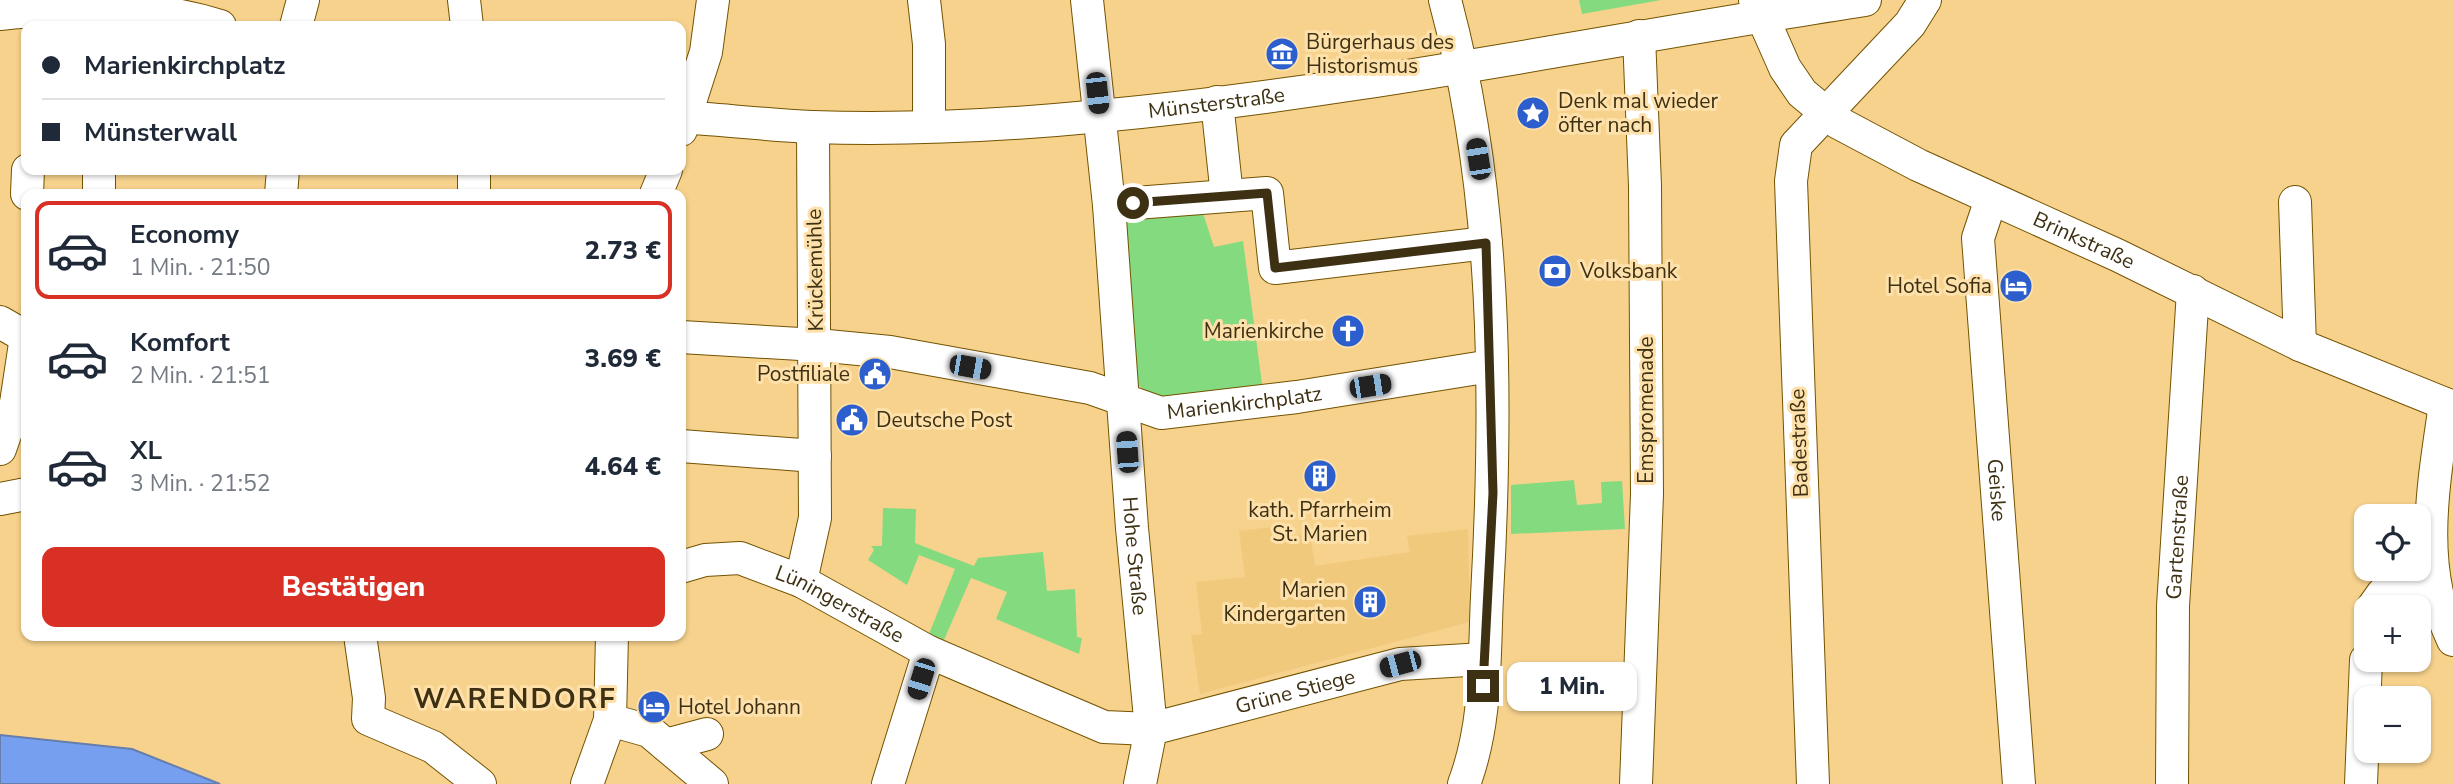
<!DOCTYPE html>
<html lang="de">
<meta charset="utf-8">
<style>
:root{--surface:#fff;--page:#f2f2f3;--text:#1f2937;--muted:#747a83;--line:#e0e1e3;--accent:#d93025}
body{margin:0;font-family:"Nunito Sans",sans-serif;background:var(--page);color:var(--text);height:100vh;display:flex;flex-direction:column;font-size:26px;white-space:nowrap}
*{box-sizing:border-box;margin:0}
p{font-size:23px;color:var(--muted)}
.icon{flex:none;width:38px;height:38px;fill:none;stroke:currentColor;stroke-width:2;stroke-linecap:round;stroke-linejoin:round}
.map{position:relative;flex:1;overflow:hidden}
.sheet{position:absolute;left:21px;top:189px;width:665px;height:452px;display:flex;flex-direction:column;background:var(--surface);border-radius:14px;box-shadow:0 2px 5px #0004}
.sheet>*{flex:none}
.banner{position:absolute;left:21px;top:21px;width:665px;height:154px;border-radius:14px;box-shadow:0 2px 5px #0004;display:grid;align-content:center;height:154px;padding:0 21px;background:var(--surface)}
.buttons{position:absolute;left:2354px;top:504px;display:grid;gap:14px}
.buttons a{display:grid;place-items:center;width:77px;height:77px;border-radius:14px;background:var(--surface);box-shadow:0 2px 5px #0004;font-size:35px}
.end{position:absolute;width:32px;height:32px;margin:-16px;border:9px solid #3e3013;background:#fff;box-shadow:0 0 0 4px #fff}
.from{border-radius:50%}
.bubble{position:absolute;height:49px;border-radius:14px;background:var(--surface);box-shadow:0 2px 5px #0004;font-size:23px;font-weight:800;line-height:49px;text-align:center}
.car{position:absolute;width:21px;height:42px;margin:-21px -10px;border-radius:9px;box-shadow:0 0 5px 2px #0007;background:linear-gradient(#222 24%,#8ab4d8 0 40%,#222 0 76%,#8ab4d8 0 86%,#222 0)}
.banner b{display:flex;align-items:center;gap:24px;height:66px;font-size:26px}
.banner b+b{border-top:2px solid var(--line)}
.banner i{width:18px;height:18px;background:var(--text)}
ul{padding:12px 0 0;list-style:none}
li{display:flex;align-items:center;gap:21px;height:98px;margin:0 14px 10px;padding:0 7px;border:4px solid transparent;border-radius:14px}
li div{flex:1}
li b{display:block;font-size:26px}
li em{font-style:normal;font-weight:800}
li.current{border-color:var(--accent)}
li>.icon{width:63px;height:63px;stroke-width:1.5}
.button{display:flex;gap:14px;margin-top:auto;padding:14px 21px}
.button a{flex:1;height:80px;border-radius:14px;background:var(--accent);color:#fff;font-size:28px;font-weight:800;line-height:80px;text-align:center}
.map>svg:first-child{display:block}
</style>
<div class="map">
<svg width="2453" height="784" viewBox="0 0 2453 784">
<rect width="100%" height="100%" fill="#f7d28d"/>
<path fill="#f1c97c" d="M1279 526 1281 538 1310 534 1315 566 1410 552 1407 536 1468 529 1470 622 1200 694 1191 635 1202 634 1196 582 1245 577 1239 531Z"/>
<path fill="#84db7f" d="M1579 0H1661L1582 14Z
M1201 207 1214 247 1243 241 1263 391 1156 399 1137 384 1119 214Z
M1574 480 1577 505 1602 503 1601 482 1622 481 1625 529 1511 534V485Z
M883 508 916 509 915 543 974 566 978 558 1043 552 1047 591 1075 589 1077 637 1082 638 1079 654 996 619 1007 592 971 578 944 640 929 634 955 569 919 555 907 585 868 560 874 550 871 546H882Z"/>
<path fill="#769fef" stroke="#657ead" stroke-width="2" d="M0 735 132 749 220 784H0Z"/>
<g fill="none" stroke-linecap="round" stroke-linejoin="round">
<defs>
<g id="minor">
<path d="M464 0 467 26"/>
<path d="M924 0 929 44V125"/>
<path id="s1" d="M1087 0 1109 205 1132 528 1151 729 1140 784"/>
<path d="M1445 0C1497 193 1498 397 1487 596 1484 660 1487 723 1464 784"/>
<path id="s2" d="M1755 0 1785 68 1802 93 1837 122 1918 165 2117 255 2300 345 2453 407"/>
<path d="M0 14C73 7 149 3 220 26"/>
<path d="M296 26 303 0"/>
<path d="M1217 102 1227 196"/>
<path id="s3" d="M681 117C725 120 769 125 812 127 904 130 1008 125 1100 116 1357 92 1610 39 1865 0"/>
<path d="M681 130 706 52 713 0"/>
<path d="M99 170V194"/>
<path d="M474 170V194"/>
<path d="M27 194 28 170"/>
<path d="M281 194 283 170"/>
<path d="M656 194 666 170"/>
<path id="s4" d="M1991 199 1978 238 2019 784"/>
<path d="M2295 202 2300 345"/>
<path d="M1109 205 1267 193 1275 268 1486 243"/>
<path d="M0 322 26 337"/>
<path id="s5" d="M681 337 817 345 890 352 1090 388 1161 413 1297 397 1491 366"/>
<path d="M2445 404C2434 482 2417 566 2453 640"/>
<path d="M681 446 815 456"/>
<path d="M0 449 16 403 26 337"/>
<path d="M0 499 26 494"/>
<path id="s6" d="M681 567 705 560 740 558 801 581 929 652 1104 727 1151 729 1400 664 1484 659"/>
<path d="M801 581 815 518 813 127"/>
<path d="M2373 607 2383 593 2432 575"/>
<path d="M360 635 369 698 368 719 433 747 480 784"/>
<path d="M610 720 649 731 712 784"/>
<path d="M666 745 707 734"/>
<path d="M587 784 610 720 612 635"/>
<path d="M888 784 929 652"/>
<path d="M1636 784 1647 494 1645 186 1639 36"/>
<path d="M1813 784 1791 181 1796 145 1910 24 1925 0"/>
<path id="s7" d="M2172 784 2173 606 2193 291"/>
<path d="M2361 784 2366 660"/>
</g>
</defs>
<use href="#minor" stroke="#735300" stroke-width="34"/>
<use href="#minor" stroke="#fff" stroke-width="32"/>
</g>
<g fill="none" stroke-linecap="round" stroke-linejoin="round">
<path stroke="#3e3013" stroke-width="9" d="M1133 203 1267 193 1275 268 1486 243 1493 493 1483 686"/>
</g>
<defs>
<symbol id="museum-disc" viewBox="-11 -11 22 22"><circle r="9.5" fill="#2c5fcd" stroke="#fee1aa"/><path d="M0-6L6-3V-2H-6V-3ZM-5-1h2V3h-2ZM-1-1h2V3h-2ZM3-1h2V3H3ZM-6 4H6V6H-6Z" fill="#fff"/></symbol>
<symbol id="sight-disc" viewBox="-11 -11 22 22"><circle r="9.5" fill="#2c5fcd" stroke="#fee1aa"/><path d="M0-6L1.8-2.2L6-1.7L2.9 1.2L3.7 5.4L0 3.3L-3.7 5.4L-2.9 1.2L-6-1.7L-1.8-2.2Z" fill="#fff"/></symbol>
<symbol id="bank-disc" viewBox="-11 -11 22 22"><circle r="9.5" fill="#2c5fcd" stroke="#fee1aa"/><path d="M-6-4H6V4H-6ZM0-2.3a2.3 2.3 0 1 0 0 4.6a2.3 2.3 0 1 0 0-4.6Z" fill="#fff"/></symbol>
<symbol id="hotel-disc" viewBox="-11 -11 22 22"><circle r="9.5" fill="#2c5fcd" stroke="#fee1aa"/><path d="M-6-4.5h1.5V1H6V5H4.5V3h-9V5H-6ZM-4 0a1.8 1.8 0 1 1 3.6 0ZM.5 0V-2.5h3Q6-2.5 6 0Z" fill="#fff"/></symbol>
<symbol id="church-disc" viewBox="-11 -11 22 22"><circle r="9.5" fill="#2c5fcd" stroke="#fee1aa"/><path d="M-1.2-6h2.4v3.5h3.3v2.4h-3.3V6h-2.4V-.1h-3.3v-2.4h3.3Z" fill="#fff"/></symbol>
<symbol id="civic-disc" viewBox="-11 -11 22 22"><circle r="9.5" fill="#2c5fcd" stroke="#fee1aa"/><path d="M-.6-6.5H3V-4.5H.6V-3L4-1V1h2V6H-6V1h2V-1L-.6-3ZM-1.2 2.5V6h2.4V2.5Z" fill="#fff"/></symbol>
<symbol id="building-disc" viewBox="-11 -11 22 22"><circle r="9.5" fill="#2c5fcd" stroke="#fee1aa"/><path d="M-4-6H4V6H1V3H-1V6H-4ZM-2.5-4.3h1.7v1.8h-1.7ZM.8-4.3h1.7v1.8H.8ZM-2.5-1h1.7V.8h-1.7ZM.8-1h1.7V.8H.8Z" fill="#fff"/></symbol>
</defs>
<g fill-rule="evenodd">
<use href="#museum-disc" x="1263" y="35" width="38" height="38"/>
<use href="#sight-disc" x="1514" y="94" width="38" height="38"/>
<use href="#bank-disc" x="1536" y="252" width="38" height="38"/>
<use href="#hotel-disc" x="1997" y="267" width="38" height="38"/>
<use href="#church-disc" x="1329" y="312" width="38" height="38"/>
<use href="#civic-disc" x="856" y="355" width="38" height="38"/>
<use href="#civic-disc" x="833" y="401" width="38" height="38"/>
<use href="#building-disc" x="1301" y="457" width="38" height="38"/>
<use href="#building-disc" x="1351" y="583" width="38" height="38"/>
<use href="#hotel-disc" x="635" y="688" width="38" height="38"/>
</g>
<g text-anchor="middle" stroke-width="6" stroke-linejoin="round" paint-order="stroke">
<g font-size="21" fill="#3e3013" stroke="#fee1aa" text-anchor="start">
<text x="1306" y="49">Bürgerhaus des<tspan x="1306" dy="24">Historismus</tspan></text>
<text x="1558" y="108">Denk mal wieder<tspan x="1558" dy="24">öfter nach</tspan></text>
<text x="1580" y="278">Volksbank</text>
<text x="1992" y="293" text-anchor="end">Hotel Sofia</text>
<text x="1324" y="338" text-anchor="end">Marienkirche</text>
<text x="850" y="381" text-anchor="end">Postfiliale</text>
<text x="876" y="427">Deutsche Post</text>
<text x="1320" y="517" text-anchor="middle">kath. Pfarrheim<tspan x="1320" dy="24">St. Marien</tspan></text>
<text x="1346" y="597" text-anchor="end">Marien<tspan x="1346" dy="24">Kindergarten</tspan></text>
<text x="678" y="714">Hotel Johann</text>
</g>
<g font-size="21" fill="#3e3013" stroke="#fee1aa">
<text dy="7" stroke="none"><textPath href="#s3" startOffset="537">Münsterstraße</textPath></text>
<text dy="7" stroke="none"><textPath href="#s2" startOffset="424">Brinkstraße</textPath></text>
<text transform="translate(815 270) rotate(-91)" y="7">Krückemühle</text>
<text dy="7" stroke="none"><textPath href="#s5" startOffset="572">Marienkirchplatz</textPath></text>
<text transform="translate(1646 410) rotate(-90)" y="7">Emspromenade</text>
<text transform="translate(1799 443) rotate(-92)" y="7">Badestraße</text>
<text dy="7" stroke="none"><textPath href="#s4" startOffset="294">Geiske</textPath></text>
<text dy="7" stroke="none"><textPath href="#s7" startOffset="247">Gartenstraße</textPath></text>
<text dy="7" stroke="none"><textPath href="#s1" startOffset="558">Hohe Straße</textPath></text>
<text dy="7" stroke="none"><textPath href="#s6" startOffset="170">Lüningerstraße</textPath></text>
<text dy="7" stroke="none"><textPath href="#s6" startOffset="658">Grüne Stiege</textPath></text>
</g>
<g font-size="28" font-weight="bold" letter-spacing="2" fill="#3e3013" stroke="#fee1aa">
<text x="515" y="708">WARENDORF</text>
</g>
</g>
</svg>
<div class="buttons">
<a><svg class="icon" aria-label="locate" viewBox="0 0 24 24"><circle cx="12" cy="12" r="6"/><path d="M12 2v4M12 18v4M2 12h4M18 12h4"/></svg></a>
<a>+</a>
<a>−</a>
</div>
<i class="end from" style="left:1133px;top:203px"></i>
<i class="end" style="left:1483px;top:686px"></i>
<div class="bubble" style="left:1507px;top:662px;width:130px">1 Min.</div>
<i class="car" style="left:1097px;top:93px;rotate:174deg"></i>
<i class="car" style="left:1478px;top:159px;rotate:351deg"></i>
<i class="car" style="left:970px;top:367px;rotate:100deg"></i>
<i class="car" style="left:1370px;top:386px;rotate:81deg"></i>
<i class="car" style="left:1127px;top:452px;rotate:356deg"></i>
<i class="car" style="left:1400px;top:664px;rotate:255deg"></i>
<i class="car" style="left:921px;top:679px;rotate:197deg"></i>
<div class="banner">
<b><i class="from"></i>Marienkirchplatz</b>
<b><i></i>Münsterwall</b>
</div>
<section class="sheet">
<ul>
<li class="current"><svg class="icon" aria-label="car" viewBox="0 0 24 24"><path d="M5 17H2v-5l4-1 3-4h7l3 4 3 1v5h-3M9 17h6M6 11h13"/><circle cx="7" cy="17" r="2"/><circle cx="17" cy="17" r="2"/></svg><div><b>Economy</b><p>1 Min. · 21:50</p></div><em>2.73 €</em></li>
<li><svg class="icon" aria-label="car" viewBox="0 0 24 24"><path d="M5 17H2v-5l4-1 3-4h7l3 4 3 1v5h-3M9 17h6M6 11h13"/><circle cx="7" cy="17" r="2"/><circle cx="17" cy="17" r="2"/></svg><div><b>Komfort</b><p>2 Min. · 21:51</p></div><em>3.69 €</em></li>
<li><svg class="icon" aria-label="car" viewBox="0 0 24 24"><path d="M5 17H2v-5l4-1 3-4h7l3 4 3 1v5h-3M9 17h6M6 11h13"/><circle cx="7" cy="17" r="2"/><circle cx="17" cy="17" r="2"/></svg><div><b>XL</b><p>3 Min. · 21:52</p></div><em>4.64 €</em></li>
</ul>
<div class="button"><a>Bestätigen</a></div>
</section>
</div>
